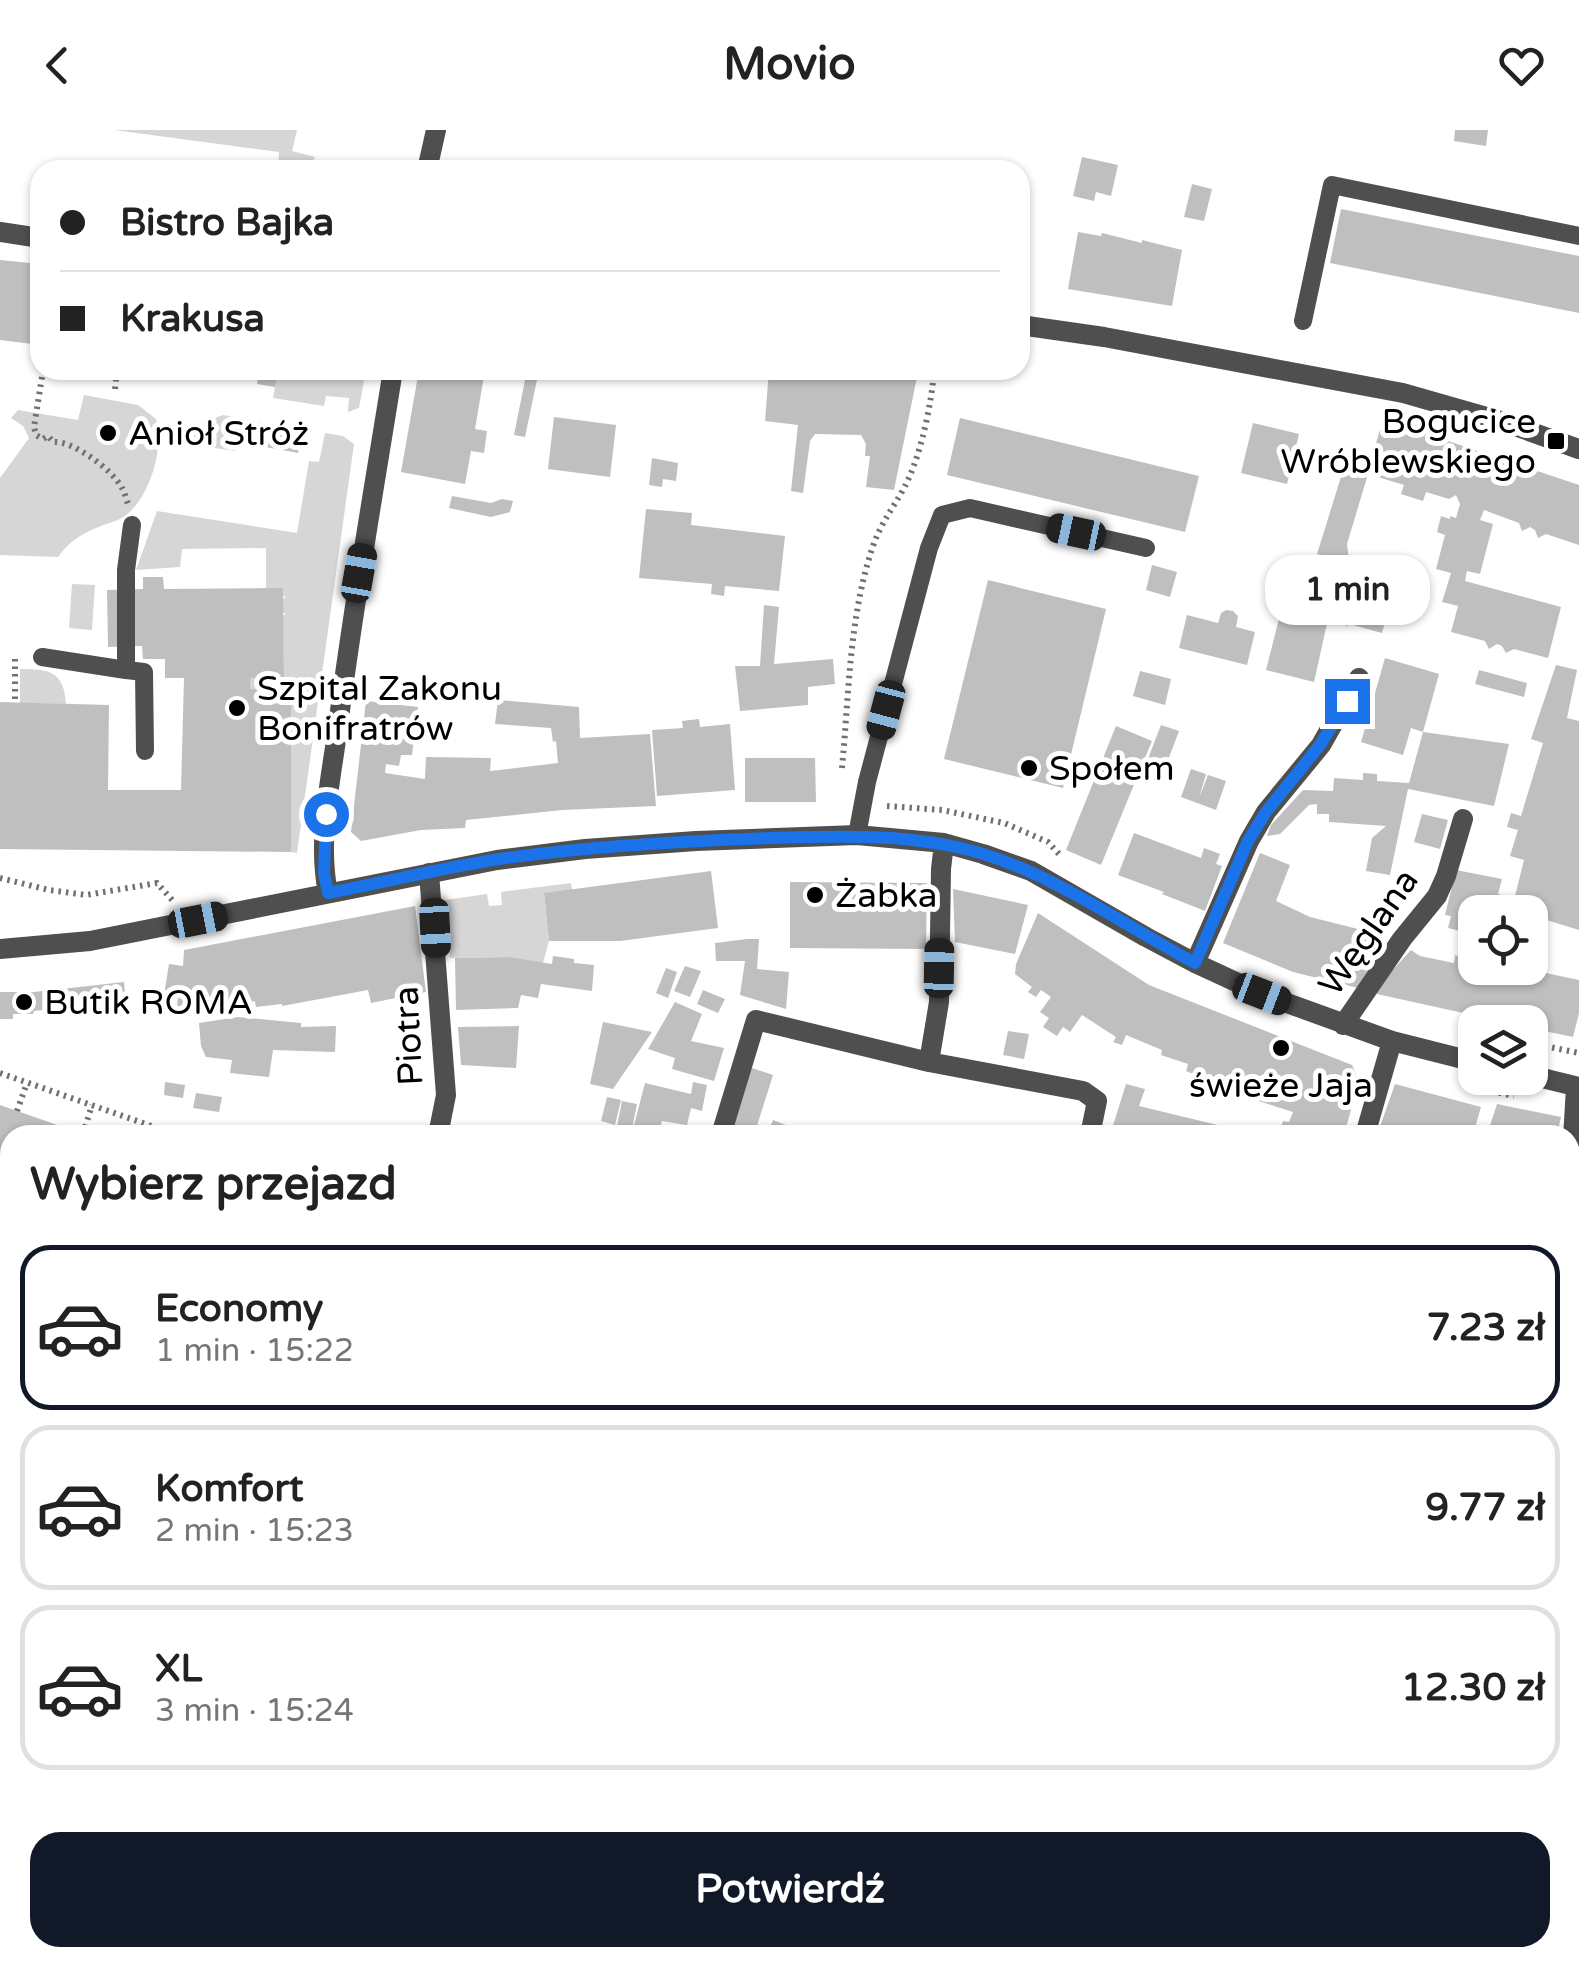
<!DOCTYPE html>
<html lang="pl">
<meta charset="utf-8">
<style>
:root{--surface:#fff;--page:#f2f2f2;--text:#222;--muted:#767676;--line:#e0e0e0;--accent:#111827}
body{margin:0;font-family:"Varela Round",sans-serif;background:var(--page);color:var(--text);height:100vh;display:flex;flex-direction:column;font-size:38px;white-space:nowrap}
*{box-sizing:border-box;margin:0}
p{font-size:32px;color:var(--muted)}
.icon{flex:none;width:55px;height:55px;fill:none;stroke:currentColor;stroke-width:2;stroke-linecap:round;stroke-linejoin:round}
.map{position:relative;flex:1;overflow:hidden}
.drawer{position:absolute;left:0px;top:995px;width:1580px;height:842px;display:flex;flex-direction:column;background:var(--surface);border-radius:30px 30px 0 0;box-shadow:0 2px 8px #0004}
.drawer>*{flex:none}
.banner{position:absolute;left:30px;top:30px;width:1000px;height:220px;border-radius:30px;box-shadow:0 2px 8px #0004;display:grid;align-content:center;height:220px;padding:0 30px;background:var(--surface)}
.fabs{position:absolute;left:1458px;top:765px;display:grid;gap:20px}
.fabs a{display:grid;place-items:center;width:90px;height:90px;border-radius:20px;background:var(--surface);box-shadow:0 2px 8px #0004;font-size:50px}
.end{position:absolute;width:45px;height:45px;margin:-22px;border:12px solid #1a73e8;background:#fff;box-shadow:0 0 0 5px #fff}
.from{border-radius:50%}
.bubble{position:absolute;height:70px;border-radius:30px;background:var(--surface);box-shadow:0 2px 8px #0004;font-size:32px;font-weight:700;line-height:70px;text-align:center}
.car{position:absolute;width:30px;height:60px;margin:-30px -15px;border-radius:12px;box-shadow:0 0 8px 2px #0007;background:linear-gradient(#222 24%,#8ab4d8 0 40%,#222 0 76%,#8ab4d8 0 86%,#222 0)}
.banner b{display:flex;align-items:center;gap:35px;height:95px;font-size:38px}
.banner b+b{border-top:2px solid var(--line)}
.banner i{width:25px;height:25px;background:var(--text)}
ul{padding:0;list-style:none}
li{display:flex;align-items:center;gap:30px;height:165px;margin:0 20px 15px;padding:0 10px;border:5px solid var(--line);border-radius:30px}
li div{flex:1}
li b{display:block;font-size:38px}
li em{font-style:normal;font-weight:700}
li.active{border-color:var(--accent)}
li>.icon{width:90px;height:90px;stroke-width:1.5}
h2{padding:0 30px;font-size:45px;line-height:120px}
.primary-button{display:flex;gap:20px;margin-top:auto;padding:20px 30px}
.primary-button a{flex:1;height:115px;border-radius:30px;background:var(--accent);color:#fff;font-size:40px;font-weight:700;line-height:115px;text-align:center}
header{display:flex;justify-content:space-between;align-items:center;height:130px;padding:0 30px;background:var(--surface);font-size:45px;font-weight:700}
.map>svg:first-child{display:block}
</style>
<header><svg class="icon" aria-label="back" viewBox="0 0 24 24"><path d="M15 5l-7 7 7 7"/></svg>Movio<svg class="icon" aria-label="heart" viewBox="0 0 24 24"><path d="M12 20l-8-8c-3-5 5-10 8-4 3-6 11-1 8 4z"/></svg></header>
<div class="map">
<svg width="1579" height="1837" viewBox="0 0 1579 1837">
<rect width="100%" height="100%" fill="#fff"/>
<path fill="#d6d6d6" d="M114 0H297L292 21 315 27 309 40H278L279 22Z
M278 240H366L359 278 348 282 349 268 326 266 324 276 273 268Z
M84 265 138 275 156 289C165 317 149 371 123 387 119 390 114 391 109 393 87 401 72 408 58 427L0 425V348L29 308 23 296 11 288 18 280 78 290Z
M223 285 241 288 235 321 181 313 204 292Z
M325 303 343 306 354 314 297 723 291 722V560L250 559V548L284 547 283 486 286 483H283V469L286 467 266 459V418L182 419 180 437 136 440 157 381 297 403 309 331 319 332Z
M72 454 95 455 92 500 69 498Z
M20 539C49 539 64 541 66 574L20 573Z
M571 753 572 760 544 764 549 811 543 833 510 827 450 828 445 770 487 764 489 776 502 775 501 762Z
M0 1431 10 1434V1662L0 1687Z"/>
<path fill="#bfbfbf" d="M1455 0H1488L1486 16 1454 11Z
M1082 27 1118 35 1111 66 1096 62 1094 71 1073 66Z
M1192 54 1212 59 1204 91 1184 87Z
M1341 79 1579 126V183L1330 133Z
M1078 102 1101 106 1102 103 1142 113V110L1182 120 1172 176 1068 159Z
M0 130 40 134V215L0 210Z
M259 240H278L275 257 257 254Z
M419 240H485L475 299 487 301 484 323 471 321 465 354 401 342Z
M527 240H539L525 307 514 305Z
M769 240H911L917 247 894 360 866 357 870 326H865L866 314 861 305 815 304 810 311 803 363 791 361 798 295 765 291Z
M554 287 616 295 610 347 548 339Z
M960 288 1199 346 1185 402 947 345Z
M1383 289 1579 355V415L1546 404 1538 408 1535 400 1530 397 1522 401 1519 393 1484 380 1480 390 1493 394 1480 444 1467 441 1465 451 1561 477 1548 528 1514 519 1506 523 1502 516 1497 514 1489 519 1485 511 1451 502 1458 476 1442 472 1451 443 1436 439 1445 405 1437 402 1441 386 1450 389V386L1456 388 1460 374 1456 365 1449 369 1426 362 1423 371 1401 364 1404 355 1368 344 1347 414 1349 430 1398 443 1382 503 1349 494 1348 496 1332 492 1349 432 1317 424 1345 334 1368 341Z
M259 292 303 299 298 323 255 315Z
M1253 293 1299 304 1287 354 1241 343Z
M652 328 678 333 676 351 663 349 662 357 649 355Z
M452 366 491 373 502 369 513 371 510 382 491 387 449 378Z
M646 379 692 383 691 395 785 406 779 461 725 456 724 466 711 464 712 454 639 448Z
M1152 435 1177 442 1170 467 1146 460Z
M143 447H163L164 459 283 458 284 548H250V559L291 560V722L0 719V572L109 575 108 660H181L184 548H165V529H143L142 516 108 517 107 460 143 459Z
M988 450 1106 479 1063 658 944 629Z
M1284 469 1330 480 1314 552 1266 540Z
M764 475 779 477 774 534 833 529 835 554 808 557V575L740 581 735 536H760Z
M1226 480 1233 481 1238 486 1236 497 1255 502 1247 535 1179 518 1187 485 1218 493 1221 483Z
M1385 528 1439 544 1423 602 1411 598 1403 625 1361 612Z
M1556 535 1577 540 1567 588 1579 591V800L1540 788 1532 824 1530 782H1475V805L1448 798 1451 786 1445 785 1456 740 1502 749 1498 764 1505 766 1504 771 1509 772 1508 778H1512L1524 730 1510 726 1518 700 1507 697 1511 683 1521 686 1543 613 1531 609Z
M1479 540 1527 553 1524 567 1475 554Z
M1140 541 1171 549 1165 575 1133 566Z
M498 570 579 577 580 608 650 604 656 676 562 680 466 690 465 698 421 700 361 711 351 702 366 571 418 577 412 625H401L399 636 386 634 385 643 425 649 426 627 491 628 490 641 558 633 556 611 553 612 551 598 495 594Z
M699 589 700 597 730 594 735 660 657 666 652 600 683 598 682 591Z
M1161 595 1179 601 1162 646 1144 639Z
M1116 596 1152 611 1101 735 1066 720Z
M1423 602 1509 614 1494 676 1408 659 1390 745 1366 741 1372 708 1386 696 1329 692V684H1317V674L1309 675 1280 704 1267 706 1271 695 1303 660 1333 661 1334 648 1363 650V643L1377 644V651L1409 653Z
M745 628H815L816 672H745Z
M1191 639 1206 644 1199 668 1208 645 1226 651 1216 680 1181 667Z
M1422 684 1448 690 1440 719 1414 712Z
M1134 703 1201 728 1204 718 1220 724 1216 734 1222 736 1205 781 1162 764 1164 762 1118 745Z
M1260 723 1290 735 1276 771 1310 787 1378 804 1371 842 1358 858 1293 842 1223 813Z
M711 741 718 798 620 811H549L544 763Z
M790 752 927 753 926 819 790 818Z
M953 759 1028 775 1015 824 955 812Z
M415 776 426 862 371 873 368 860 282 876V874L256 877 255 871 248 873V877L240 879 239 874 176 886 178 866 164 865 169 834 183 836 184 820Z
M1038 783 1149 855 1352 935 1359 951 1344 1005H1279L1283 991 1289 992 1293 982 1249 968 1252 959 1216 946 1214 952 1186 941 1188 934 1161 925 1162 920 1126 905 1122 915 1113 912 1116 907 1082 885 1070 902 1063 897 1057 906 1043 897 1049 888 1040 882 1051 867 1041 860 1036 867 1028 862 1032 857 1015 844 1016 834Z
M747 809H759L757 839 789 842 786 879 740 865 745 831H716L715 813Z
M1411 820 1420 826 1454 833 1455 825 1464 828 1462 835 1483 839 1530 838V831L1543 834 1541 842 1579 850V883L1573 907 1530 898V892H1504L1377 864V857Z
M553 826 574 829V833L594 835 592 861 541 854 538 868 521 865 518 878 456 880 455 828 510 827 552 834Z
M685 836 701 841 690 867 674 861Z
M666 838 677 842 668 868 656 863Z
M124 852 126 872 34 881 33 884H13V889H0V862H34Z
M703 860 725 869 718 883 697 874Z
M675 872 702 884 691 911 724 918 714 951 672 939 675 928 648 919Z
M238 887 301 893V897L336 896 335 922 273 920 269 947 230 943 232 930 206 927 201 916 199 893Z
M603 892 652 902 613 959 590 954Z
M519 896 516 938 461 935 458 897Z
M1008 901 1029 904 1024 929 1003 925Z
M743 935 773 945 756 999 773 1005H723Z
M165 952 185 955 183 968 164 965Z
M693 952 707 955 702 981 691 978 687 995 662 991 658 1005 633 999 645 953 691 964Z
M1126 954 1145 959 1139 976 1230 998 1228 1005H1110Z
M1395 954 1481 977 1473 1005H1426L1411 1001 1410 1005H1377Z
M196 963 222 967 219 982 193 978Z
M607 967 621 970 615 995 601 991Z
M622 971 637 974 632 999 617 996Z
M1497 974 1561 987 1557 1005H1487Z
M0 975 83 1004V1005H10V1038L0 1034Z
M773 990 811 1005H782L769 1000Z
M0 1164 10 1167V1226L0 1223Z
M1570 1284 1579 1288V1333L1577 1332 1574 1339 1570 1338Z
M1570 1547 1579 1550V1620L1570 1617Z
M1570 1779 1579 1782V1837H1546L1520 1828H1570Z
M637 1828H677L703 1836 634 1837Z
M979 1828H1013L1009 1837H976Z
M1107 1828H1169L1166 1837H1104Z
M1264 1828H1318L1314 1837H1262Z
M1368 1828H1430L1427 1837H1365Z"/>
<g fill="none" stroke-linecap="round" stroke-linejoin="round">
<path stroke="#717171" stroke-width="6" stroke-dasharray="2.5 5" stroke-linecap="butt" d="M145 240H151
M42 247 34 297 36 305 43 309 48 306 53 312C72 310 113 340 122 358 125 363 126 369 128 374
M55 249 56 240
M115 259 117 240
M15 529V573
M842 638C849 565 849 489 872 419 880 394 892 380 904 358 920 329 932 273 934 240
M887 676 942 680 1004 693 1048 712 1059 724
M0 748 49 760 86 765 157 753 173 771
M1530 913 1579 923
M0 943 177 1005
M1477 958 1514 966
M17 981 27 953
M83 1004 92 975
M0 1131 10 1135
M0 1291 10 1294
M1570 1414 1579 1417
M1570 1484 1579 1458
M1570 1645 1579 1647
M458 1828 469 1837
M732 1828 758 1837
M832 1828 842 1837
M347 1837 356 1828
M912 1837 915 1828
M1086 1837 1089 1828"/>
<path stroke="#4f4f4f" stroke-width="18" d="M1303 191 1332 55 1579 106
M42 527 126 540V440L132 395
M126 540 144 542 145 621
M857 705 867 652 929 418 942 385 970 378 1146 418
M387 1828 397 1837
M187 1830 189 1828"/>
<path stroke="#4f4f4f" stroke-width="20" d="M427 40 436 0
M0 102 40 108
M1020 195 1104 207 1403 263 1501 291 1579 319
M429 743 446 965 438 1005
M328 763C317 709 331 650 338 596 353 477 374 359 393 240
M0 819 90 811 497 730 585 719 696 711 857 705 944 713 983 724 1031 741 1146 807 1195 833 1262 864 1392 911 1475 932
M1195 833 1249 711 1266 682 1321 615 1359 548
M1343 895 1402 809 1437 766 1446 746 1463 689
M929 932 1083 961 1097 971 1090 1005
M1530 945 1579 957
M721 1005 756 890 929 932 939 872 941 739 944 713
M1365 1005 1392 911
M1570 1059 1576 957
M1570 1262 1579 1268
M1570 1699 1579 1702
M952 1837 955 1828
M1218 1837 1221 1828"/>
</g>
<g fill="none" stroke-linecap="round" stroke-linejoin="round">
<path stroke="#1a73e8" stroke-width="12" d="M326 684 324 743 328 763C385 752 442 738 499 729 589 716 680 711 770 708 841 706 912 703 980 723 1057 746 1125 796 1195 833L1248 711 1266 682 1320 615 1347 571"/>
</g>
<g fill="#000" stroke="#fff" stroke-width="4">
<circle cx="108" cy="303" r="10"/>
<rect x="1546" y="301" width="20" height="20" rx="5"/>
<circle cx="237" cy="578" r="10"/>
<circle cx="1029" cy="638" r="10"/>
<circle cx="815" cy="765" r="10"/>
<circle cx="24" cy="872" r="10"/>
<circle cx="1281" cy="918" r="10"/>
</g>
<g text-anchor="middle" stroke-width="10" stroke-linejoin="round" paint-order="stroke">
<g font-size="35" fill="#000" stroke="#fff" text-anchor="start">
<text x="1536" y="303" text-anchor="end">Bogucice<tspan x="1536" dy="40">Wróblewskiego</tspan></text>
<text x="128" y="315">Anioł Stróż</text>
<text x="257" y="570">Szpital Zakonu<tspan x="257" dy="40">Bonifratrów</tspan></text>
<text x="1049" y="650">Społem</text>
<text x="835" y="777">Żabka</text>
<text x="44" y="884">Butik ROMA</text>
<text x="1281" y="967" text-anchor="middle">świeże Jaja</text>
</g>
<g font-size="35" fill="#000" stroke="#fff">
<text transform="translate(1368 802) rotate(-55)" y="12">Węglana</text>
<text transform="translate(408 906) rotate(-93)" y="12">Piotra</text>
</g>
</g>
</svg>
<div class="fabs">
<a><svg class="icon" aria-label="locate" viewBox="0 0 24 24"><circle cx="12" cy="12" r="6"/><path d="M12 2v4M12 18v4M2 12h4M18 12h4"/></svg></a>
<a><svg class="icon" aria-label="layers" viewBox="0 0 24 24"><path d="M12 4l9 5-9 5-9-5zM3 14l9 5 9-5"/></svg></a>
</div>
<i class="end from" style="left:326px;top:684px"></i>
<i class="end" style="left:1347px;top:571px"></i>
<div class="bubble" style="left:1265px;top:425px;width:165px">1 min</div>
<i class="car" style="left:1076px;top:402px;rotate:282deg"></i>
<i class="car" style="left:359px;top:443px;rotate:10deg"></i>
<i class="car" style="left:886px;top:580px;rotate:195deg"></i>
<i class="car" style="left:198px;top:790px;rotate:79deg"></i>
<i class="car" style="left:435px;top:798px;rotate:177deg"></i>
<i class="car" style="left:939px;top:838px;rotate:1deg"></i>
<i class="car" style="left:1262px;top:864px;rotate:111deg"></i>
<div class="banner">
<b><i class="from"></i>Bistro Bajka</b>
<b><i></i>Krakusa</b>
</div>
<section class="drawer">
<h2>Wybierz przejazd</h2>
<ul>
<li class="active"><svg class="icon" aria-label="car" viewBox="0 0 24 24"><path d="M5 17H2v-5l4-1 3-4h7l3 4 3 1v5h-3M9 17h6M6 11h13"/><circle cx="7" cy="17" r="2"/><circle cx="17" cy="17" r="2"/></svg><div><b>Economy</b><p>1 min · 15:22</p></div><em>7.23 zł</em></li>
<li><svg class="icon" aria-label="car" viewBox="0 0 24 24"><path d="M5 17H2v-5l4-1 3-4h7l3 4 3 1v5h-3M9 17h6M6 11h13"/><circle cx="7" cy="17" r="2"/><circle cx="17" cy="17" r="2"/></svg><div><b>Komfort</b><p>2 min · 15:23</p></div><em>9.77 zł</em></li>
<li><svg class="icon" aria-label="car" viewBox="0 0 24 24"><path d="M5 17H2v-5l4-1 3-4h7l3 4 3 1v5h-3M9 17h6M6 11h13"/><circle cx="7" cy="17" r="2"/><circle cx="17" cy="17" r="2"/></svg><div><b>XL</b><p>3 min · 15:24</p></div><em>12.30 zł</em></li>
</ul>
<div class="primary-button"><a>Potwierdź</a></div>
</section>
</div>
